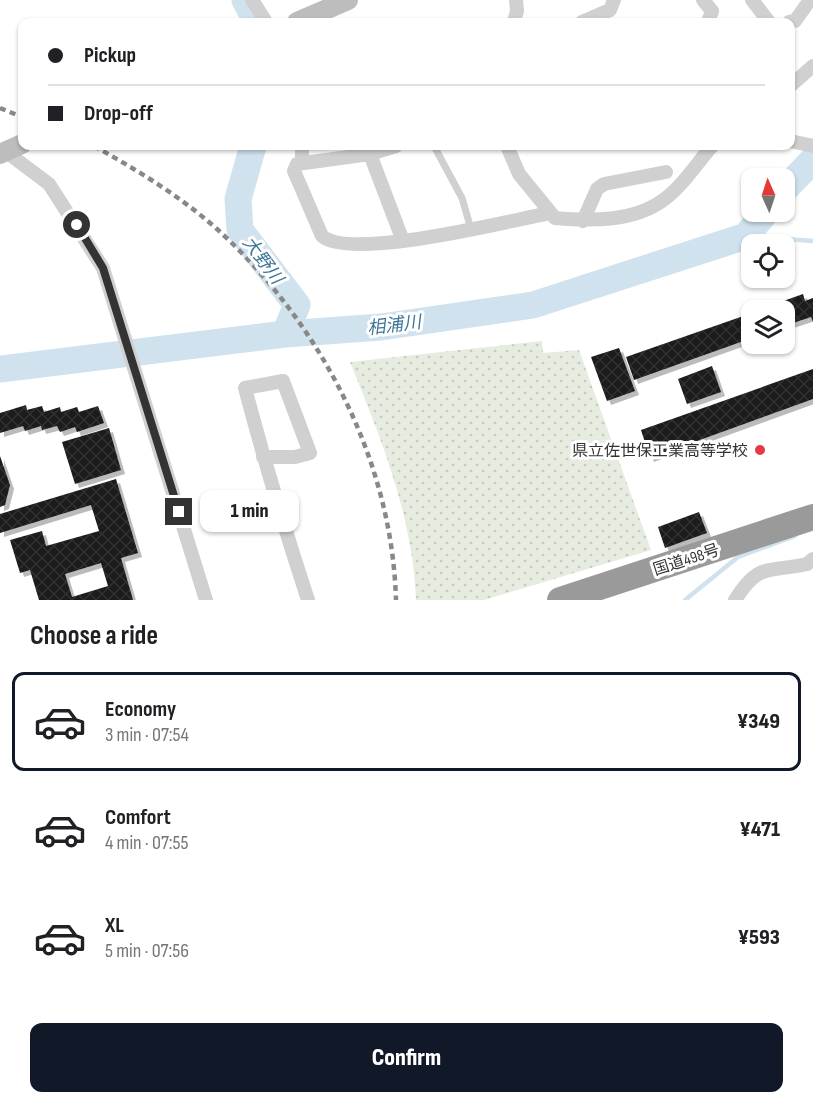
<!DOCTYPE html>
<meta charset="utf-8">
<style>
:root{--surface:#fff;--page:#f2f2f2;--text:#202124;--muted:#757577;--line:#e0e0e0;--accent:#111827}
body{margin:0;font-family:"Sofia Sans Condensed","Noto Sans JP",sans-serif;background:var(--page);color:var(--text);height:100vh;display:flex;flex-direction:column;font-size:22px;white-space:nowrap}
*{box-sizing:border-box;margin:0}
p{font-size:20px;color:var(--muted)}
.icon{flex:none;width:33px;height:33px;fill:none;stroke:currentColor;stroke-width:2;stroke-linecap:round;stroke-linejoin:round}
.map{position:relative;height:600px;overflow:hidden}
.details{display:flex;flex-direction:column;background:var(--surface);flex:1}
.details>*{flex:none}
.guide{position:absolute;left:18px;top:18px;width:777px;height:132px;border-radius:12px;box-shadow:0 2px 4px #0004;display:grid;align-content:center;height:132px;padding:0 30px;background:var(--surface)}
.needle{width:39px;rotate:357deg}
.controls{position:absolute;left:741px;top:168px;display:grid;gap:12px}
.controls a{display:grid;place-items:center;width:54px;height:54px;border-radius:12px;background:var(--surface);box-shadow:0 2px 4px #0004;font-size:30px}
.end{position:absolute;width:27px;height:27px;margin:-14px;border:8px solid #333;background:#fff;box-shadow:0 0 0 3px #fff}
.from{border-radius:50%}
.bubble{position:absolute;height:42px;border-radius:12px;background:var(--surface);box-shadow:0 2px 4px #0004;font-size:20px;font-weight:800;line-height:42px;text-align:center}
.guide b{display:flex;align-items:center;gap:21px;height:57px;font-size:22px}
.guide b+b{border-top:2px solid var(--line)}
.guide i{width:15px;height:15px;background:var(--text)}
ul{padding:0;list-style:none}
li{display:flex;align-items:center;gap:18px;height:99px;margin:0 12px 9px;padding:0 18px;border:3px solid transparent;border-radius:12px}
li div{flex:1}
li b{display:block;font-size:22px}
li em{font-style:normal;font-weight:800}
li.on{border-color:var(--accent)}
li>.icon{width:54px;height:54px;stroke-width:1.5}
h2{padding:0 30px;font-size:27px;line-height:72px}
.button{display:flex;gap:12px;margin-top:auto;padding:12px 30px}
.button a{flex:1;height:69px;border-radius:12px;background:var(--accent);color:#fff;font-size:24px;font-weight:800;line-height:69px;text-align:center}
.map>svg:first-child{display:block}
</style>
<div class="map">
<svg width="813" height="600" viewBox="0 0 813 600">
<defs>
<pattern id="park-dots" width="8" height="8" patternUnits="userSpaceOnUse" patternTransform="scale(1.5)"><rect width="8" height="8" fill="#e6ecdf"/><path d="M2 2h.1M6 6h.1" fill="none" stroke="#c6cbc0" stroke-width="1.8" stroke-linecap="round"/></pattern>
<pattern id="building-cross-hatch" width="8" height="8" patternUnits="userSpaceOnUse" patternTransform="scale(1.5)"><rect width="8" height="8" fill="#1a1a1a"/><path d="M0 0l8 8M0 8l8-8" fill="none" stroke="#333"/></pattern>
<filter id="shadow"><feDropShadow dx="4" dy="4" stdDeviation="0" flood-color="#0004"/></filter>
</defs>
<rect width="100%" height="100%" fill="#fff"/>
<path fill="url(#park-dots)" d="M542 341 543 353 579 350 651 550 484 600H416C413 517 381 438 350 362Z"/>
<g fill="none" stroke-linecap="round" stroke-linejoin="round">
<path stroke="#cfe2ee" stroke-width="4.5" d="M746 236 813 241
M685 600 738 557 795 536"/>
<path stroke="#cfe2ee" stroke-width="27" d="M245 0 257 22
M253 146 238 199 240 230 297 305 285 334
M784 190 813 160
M0 369 285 334 381 327 533 305 746 236 766 212"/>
</g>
<path fill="url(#building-cross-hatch)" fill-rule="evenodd" filter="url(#shadow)" d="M803 294 805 301 813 298V322L811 317 784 326V310H758Z
M752 313V338L634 380 626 357Z
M619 348 635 391 607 401 591 357Z
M712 366 721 392 687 404 678 379Z
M813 369V399L650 458 641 430Z
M26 405 27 410 42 406 44 412 60 407 61 412 77 407 79 412 98 406 104 423 77 432 75 427 60 432 57 426 42 430 41 426 25 431 23 426 0 433V413Z
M109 428 121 470 75 484 62 442Z
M0 456 10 485 5 505 0 507Z
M116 479 138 553 121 558 133 600H39L30 570 20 573 10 540 42 531 46 546 99 531 91 505 0 533V514ZM101 563 108 586 72 597 65 574Z
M699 512 707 533 665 548 658 527Z"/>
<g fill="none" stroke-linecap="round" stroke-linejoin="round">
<path stroke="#d0d0d0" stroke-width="7" d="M434 146 462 198 471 229"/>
<path stroke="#d0d0d0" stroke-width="14" d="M252 0 266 22
M703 0 712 11 708 22
M752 0 769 22
M514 22 517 11 516 0
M582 22 610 10 614 0
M789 22 795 21 810 0
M790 86 813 66
M790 141 813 146
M302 146V163
M396 146 370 154 297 164 294 171 322 236C351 261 508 221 550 213
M507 146 519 174 555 218C590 221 632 222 662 201 682 187 697 163 712 146
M5 151 49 184 103 268 206 600
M370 154 403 241
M583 221 597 189 604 184 666 172
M263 457H295L310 453 283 381 245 388C264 460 285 530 308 600
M735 600C759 562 767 573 807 564L813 559"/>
<path stroke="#bdbdbd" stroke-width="20" d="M297 22 348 0
M0 154 22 144"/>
<path stroke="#9a9a9a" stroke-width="26" d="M560 600 813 517"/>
<path stroke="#888" stroke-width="4.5" stroke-dasharray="6 4.5" stroke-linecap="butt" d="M0 108 22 117
M94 146C137 170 180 196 217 229 320 323 392 459 396 600"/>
</g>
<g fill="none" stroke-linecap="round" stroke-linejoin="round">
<path stroke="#333" stroke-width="8" d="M77 225 103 268 179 512"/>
</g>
<circle fill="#e63946" stroke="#fff" stroke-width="2" cx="760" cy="450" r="6"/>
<g text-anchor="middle" stroke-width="6" stroke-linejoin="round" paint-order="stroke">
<g font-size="16" fill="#333" stroke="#fff" text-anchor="end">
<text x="748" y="456">県立佐世保工業高等学校</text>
</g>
<g font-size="16" fill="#333" stroke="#fff">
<text transform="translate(686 559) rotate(-18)" y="6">国道498号</text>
</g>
<g font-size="18" font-style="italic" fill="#3f7597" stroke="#fff">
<text transform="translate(263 260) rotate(53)" y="6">大野川</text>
<text transform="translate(394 325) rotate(-7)" y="6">相浦川</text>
</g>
</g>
</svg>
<div class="controls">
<a><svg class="needle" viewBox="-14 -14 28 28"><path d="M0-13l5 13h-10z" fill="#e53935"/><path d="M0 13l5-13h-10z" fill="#757577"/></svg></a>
<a><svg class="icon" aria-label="locate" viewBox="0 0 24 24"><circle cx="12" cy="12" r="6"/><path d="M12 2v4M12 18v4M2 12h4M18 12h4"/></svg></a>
<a><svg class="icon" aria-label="layers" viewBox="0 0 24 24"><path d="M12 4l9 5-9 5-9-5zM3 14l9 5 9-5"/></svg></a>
</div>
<i class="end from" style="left:77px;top:225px"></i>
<i class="end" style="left:179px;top:512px"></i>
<div class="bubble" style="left:200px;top:490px;width:99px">1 min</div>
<div class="guide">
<b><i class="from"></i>Pickup</b>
<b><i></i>Drop-off</b>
</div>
</div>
<section class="details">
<h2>Choose a ride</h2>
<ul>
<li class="on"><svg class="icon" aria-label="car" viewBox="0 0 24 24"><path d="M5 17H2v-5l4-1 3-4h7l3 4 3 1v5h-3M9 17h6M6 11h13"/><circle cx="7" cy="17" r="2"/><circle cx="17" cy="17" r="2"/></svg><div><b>Economy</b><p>3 min · 07:54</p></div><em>¥349</em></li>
<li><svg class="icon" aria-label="car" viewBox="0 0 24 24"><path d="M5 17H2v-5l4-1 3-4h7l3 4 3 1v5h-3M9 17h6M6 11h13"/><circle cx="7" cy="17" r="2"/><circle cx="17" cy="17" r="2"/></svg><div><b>Comfort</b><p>4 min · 07:55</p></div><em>¥471</em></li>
<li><svg class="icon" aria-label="car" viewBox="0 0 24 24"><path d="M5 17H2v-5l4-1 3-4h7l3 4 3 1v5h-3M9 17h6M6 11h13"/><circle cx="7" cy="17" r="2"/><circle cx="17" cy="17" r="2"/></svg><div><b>XL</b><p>5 min · 07:56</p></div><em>¥593</em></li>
</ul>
<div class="button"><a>Confirm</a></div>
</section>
